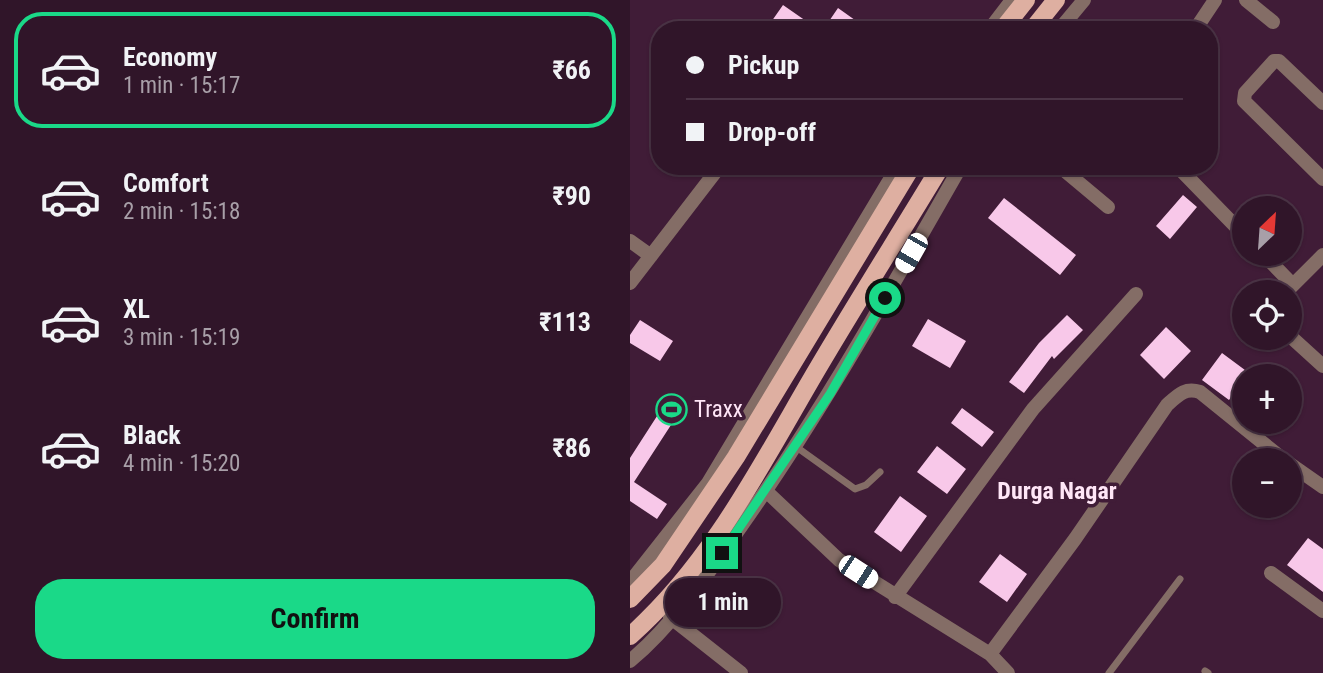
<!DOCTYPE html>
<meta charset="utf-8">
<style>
:root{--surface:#301529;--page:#3c2235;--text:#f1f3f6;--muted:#a89fa8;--line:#4b3446;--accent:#1ad988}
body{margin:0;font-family:"Roboto Condensed",sans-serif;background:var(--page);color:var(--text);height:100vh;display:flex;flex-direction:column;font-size:26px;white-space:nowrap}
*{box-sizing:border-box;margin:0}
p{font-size:23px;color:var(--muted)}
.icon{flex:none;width:38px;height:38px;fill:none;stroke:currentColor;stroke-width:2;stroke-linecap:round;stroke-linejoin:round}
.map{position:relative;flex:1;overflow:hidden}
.drawer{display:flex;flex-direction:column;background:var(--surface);width:630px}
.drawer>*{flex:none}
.top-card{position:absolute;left:21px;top:21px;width:567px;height:154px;border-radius:28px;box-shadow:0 2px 5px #0004,0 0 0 2px var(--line);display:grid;align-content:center;height:154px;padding:0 35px;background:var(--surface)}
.needle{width:46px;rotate:25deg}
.tools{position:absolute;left:602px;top:196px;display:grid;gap:14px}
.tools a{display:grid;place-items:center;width:70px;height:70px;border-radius:50%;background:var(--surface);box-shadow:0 2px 5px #0004,0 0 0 2px var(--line);font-size:35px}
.end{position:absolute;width:32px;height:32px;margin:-16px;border:9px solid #1ad988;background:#111;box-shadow:0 0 0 4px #111}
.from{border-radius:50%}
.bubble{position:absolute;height:49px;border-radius:24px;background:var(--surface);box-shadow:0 2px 5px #0004,0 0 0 2px var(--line);font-size:23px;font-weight:700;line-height:49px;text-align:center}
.car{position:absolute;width:21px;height:42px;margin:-21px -10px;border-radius:9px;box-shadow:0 0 5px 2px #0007;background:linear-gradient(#fff 24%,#345 0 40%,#fff 0 76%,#345 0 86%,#fff 0)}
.top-card b{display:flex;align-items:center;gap:24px;height:66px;font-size:26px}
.top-card b+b{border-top:2px solid var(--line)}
.top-card i{width:18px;height:18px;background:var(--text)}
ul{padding:12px 0 0;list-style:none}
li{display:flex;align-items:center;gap:21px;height:116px;margin:0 14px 10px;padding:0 21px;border:4px solid transparent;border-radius:28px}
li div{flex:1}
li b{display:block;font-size:26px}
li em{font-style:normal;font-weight:700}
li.selected{border-color:var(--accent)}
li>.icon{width:63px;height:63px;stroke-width:1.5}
.primary-button{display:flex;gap:14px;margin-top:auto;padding:14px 35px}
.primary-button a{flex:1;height:80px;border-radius:28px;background:var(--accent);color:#111;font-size:28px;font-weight:700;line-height:80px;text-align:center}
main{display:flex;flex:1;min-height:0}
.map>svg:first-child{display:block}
</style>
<main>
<section class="drawer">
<ul>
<li class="selected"><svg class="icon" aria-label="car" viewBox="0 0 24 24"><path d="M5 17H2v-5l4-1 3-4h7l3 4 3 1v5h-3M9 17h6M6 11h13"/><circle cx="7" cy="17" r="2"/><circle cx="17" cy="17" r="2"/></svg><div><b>Economy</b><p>1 min · 15:17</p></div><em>₹66</em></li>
<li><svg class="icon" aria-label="car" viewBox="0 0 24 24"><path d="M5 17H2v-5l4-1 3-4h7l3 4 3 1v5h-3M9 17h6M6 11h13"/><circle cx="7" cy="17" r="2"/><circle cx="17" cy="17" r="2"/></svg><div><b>Comfort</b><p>2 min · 15:18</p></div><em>₹90</em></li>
<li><svg class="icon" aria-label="car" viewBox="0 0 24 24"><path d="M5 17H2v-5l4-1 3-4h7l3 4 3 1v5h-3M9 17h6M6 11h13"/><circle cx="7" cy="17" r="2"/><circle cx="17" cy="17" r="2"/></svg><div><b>XL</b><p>3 min · 15:19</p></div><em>₹113</em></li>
<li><svg class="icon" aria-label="car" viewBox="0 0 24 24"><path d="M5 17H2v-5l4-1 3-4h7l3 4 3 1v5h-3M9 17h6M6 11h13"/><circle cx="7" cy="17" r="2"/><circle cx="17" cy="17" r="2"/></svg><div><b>Black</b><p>4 min · 15:20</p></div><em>₹86</em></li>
</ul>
<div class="primary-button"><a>Confirm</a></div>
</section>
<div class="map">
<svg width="693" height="673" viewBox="0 0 693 673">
<rect width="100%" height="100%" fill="#401c37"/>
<path fill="#f8c8e9" d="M153 5 189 30H147L139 25Z
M208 8 239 30H193Z
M553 195 567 207 540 239 526 226Z
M374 198 446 255 430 275 358 218Z
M437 315 453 330 424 359 422 356 394 393 379 382 409 343Z
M298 319 336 341 320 368 282 346Z
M10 320 43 341 30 361 0 343V335Z
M536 327 561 351 534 379 510 355Z
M592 353 619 373 599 400 572 380Z
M38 399 52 408 4 482 37 504 27 519 0 501V458Z
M332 408 364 432 352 447 321 423Z
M307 446 336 469 317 494 287 472Z
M270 496 297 516 271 552 244 532Z
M678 538 693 549V592L657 565Z
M370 554 397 574 377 602 349 582Z"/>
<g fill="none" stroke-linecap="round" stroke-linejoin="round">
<path stroke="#846d66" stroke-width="7" d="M165 446 225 489 236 485 250 472
M575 671 578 673
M479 673 550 579"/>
<path stroke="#846d66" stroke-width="14" d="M616 0 643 22
M565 30 585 0
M693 103 649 61H644L615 93 614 101 693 179
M429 166 478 207
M547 166 614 235
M0 241 21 256
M633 254 663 285
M0 283 90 166
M656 292 693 255
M660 336 693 366
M660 464 693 487
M136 491 209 560 360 654 378 673
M641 573 693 611
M265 597 403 409 506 294
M40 617 111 673
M360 654 445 539 537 405C548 395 555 387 570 392L654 460"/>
<path stroke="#846d66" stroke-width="14" d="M359 30 382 0
M429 30 454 0
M0 582 78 483 268 166
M0 661C44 624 79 572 112 525 193 410 261 288 331 166"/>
<path stroke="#deafa1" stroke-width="18" d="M372 30 396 0
M402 30 426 0
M0 599 33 565 106 457 282 166
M0 636C78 567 127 473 178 385 221 311 267 239 311 166"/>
</g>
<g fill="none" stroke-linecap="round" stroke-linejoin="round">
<path stroke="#1ad988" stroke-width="9" d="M92 553 200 394 255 298"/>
</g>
<defs>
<symbol id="stadium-ring" viewBox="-11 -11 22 22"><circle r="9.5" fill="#401c37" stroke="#1ad988" stroke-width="1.5"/><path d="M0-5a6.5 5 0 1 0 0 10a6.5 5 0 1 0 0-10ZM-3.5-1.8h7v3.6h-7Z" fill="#1ad988"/></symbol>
</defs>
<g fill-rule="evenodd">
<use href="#stadium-ring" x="24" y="392" width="35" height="35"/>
</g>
<g text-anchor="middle" stroke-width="7" stroke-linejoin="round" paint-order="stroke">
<g font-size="23" fill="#ffe6f7" stroke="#401c37" text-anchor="start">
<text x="64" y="417">Traxx</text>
</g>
<g font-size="24" font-weight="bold" fill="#ffe6f7" stroke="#401c37">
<text x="427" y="499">Durga Nagar</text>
</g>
</g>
</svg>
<div class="tools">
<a><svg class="needle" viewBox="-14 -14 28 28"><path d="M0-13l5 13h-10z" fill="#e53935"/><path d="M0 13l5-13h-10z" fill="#a89fa8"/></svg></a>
<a><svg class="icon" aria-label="locate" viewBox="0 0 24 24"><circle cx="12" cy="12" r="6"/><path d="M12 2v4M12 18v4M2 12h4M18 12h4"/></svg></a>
<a>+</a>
<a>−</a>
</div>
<i class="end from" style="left:255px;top:298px"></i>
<i class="end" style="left:92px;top:553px"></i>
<div class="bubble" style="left:35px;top:578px;width:116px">1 min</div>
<i class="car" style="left:281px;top:253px;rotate:210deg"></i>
<i class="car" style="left:228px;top:572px;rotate:123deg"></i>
<div class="top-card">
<b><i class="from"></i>Pickup</b>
<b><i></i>Drop-off</b>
</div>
</div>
</main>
